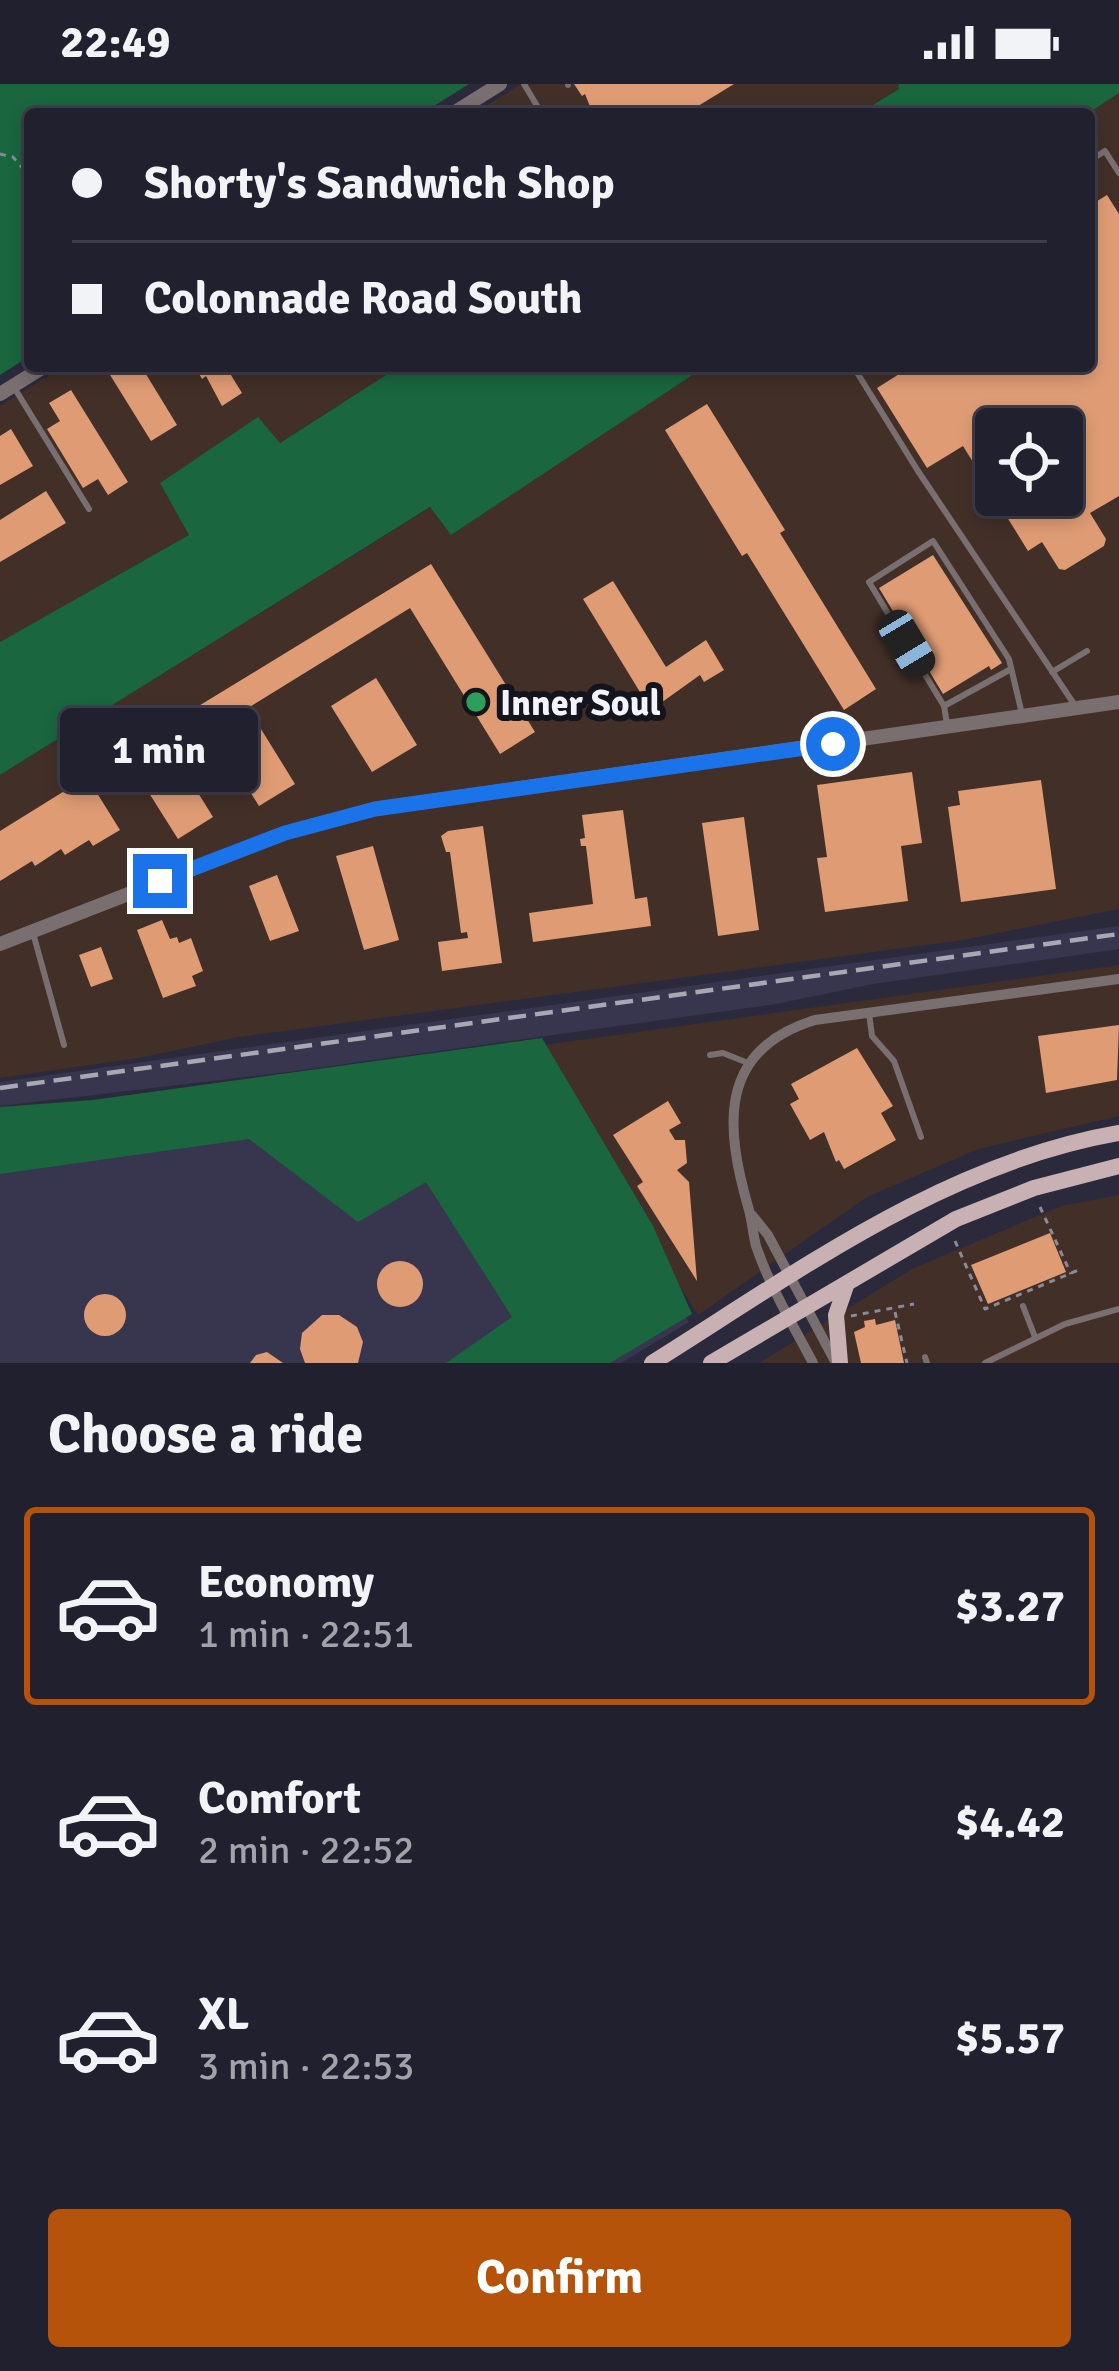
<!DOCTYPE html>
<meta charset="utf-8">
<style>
:root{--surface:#20202e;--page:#282836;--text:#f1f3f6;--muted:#a2a3aa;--line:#3d3e4a;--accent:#b45309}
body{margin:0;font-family:Signika,sans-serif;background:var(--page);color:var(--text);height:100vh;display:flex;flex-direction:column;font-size:45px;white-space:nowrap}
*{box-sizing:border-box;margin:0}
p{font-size:39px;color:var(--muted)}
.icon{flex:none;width:66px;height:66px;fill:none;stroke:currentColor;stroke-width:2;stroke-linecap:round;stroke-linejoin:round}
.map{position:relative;height:1279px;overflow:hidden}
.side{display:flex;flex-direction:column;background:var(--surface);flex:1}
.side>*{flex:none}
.guide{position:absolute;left:24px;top:24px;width:1071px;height:264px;border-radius:12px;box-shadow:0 6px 18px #0003,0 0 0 3px var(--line);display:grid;align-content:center;height:264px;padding:0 48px;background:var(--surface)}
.controls{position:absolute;left:975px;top:324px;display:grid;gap:24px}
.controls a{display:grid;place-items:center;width:108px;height:108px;border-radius:12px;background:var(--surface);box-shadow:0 6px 18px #0003,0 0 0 3px var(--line);font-size:60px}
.end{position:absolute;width:54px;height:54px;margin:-27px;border:15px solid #1a73e8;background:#fff;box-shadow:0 0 0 6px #fff}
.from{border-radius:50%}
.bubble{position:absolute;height:84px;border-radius:12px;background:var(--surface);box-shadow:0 6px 18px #0003,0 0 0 3px var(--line);font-size:39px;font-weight:700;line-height:84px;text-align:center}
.car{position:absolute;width:36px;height:72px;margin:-36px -18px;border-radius:15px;box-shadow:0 0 9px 3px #0007;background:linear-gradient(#222 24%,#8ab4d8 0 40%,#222 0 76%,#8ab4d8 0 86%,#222 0)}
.guide b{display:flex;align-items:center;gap:42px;height:114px;font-size:45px}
.guide b+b{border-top:3px solid var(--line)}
.guide i{width:30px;height:30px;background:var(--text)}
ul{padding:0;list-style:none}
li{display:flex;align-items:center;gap:36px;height:198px;margin:0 24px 18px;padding:0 24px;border:6px solid transparent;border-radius:12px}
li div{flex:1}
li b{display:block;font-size:45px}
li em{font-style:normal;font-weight:700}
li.on{border-color:var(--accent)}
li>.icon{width:108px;height:108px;stroke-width:1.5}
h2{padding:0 48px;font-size:54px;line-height:144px}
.primary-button{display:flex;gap:24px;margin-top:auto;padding:24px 48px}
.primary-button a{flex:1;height:138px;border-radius:12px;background:var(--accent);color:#fff;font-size:48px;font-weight:700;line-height:138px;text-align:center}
.status{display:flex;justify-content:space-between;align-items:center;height:84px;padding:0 60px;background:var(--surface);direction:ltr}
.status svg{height:33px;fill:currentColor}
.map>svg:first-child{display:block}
</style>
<div class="status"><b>22:49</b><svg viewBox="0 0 49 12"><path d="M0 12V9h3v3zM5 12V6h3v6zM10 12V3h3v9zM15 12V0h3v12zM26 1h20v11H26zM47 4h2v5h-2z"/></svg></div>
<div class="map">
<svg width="1119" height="1279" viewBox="0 0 1119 1279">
<rect width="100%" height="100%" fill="#2b2a3d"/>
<path fill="#422f28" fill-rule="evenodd" d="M521 0H898L900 4 858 30H473Z
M1119 9V825L963 856 239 953 139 974 0 994V691L431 423 451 451 706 282H1089L1087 30ZM996 345H1062V411H996Z
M64 282H400L279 359 257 334 161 398 189 451 0 558V322Z
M1119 881V1032L978 1065 867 1113 698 1231 530 963Z
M1119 1111V1279H759L912 1185 1061 1122Z"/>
<path fill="#37364e" d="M1119 842V865L873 900 776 920 288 988 0 1022V998Z
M524 967 689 1238 621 1279H0V1084Z"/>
<path fill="#19663f" d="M0 0H469L421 30H30V272L0 291Z
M898 0H1119V9L1087 30H858L899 5Z
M400 282H706L451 451 430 423 0 691V558L189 451 160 399 258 333 280 359Z
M542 954 653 1142 692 1230 610 1279H446L512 1233 426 1098 358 1138 249 1055 0 1090V1023L93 1016Z"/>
<path fill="#df9c74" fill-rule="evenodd" d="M574 0H734L685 30H593L585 10 582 12Z
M1107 111 1119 130V412L1090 429 1106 455 1104 462 1065 486 1059 485 1042 458 1028 467 963 362 927 384 877 304 912 282H1089V122ZM996 345H1062V411H996Z
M113 282H141L177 341 151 357 107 286Z
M199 282 226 283 242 309 222 322 206 292 202 295 197 286Z
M71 306 128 398 108 411 98 395 83 404 47 345 60 337 49 319Z
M707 320 785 446 780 449 876 605 844 626 747 469 742 472 665 346Z
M11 345 33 382 0 401V352Z
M46 407 66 439 0 478V436Z
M933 471 1002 579 991 586 989 582 943 610 879 504Z
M431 480 535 648 500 670 410 524 248 624 295 700 259 722 197 623Z
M613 497 666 583 706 556 724 586 704 598 700 591 651 626 583 515Z
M376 594 417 661 372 688 331 622Z
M161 649 213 733 178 755 125 671Z
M912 688 922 759 901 762 908 817 825 828 817 774 827 773 817 701Z
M87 693 120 746 93 762 89 756 65 771 61 765 35 782 32 777 0 797V747Z
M1041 696 1056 805 961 818 948 723 960 721 958 707Z
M623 726 635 815 647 813 651 842 533 858 529 829 593 820 586 762H581L580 755 585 754 582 731Z
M744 733 759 846 718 852 702 739Z
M483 742 502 879 442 887 438 858 468 854 467 848 461 849 450 768H446L441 752 448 747Z
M373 762 399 856 364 866 336 772Z
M277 791 299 847 270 857 249 802Z
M162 836 170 855 177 853 179 859 191 854 203 887 192 892 196 902 163 914 137 846Z
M101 863 113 895 91 903 79 871Z
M1119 941 1117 996 1046 1009 1038 952Z
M857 964 893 1022 881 1029 896 1056 844 1085 839 1076 836 1078 824 1048 810 1056 790 1020 799 1015 791 1000Z
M668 1017 681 1039 669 1046 675 1056H685L687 1079 677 1086 689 1098 697 1197 637 1102 643 1098 613 1051Z
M1050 1149 1066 1188 988 1220 971 1181Z
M377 1200a23 23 0 1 1 46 0a23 23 0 1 1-46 0Z
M84 1231a21 21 0 1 1 42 0a21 21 0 1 1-42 0Z
M322 1231H339L357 1243 363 1258 358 1279H305L300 1265 302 1249Z
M875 1235 876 1241 895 1236 904 1279H861L854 1248 865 1243 864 1237Z
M267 1268 283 1279H250L256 1271Z"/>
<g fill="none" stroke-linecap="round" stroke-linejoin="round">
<path stroke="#8b8a99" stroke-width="3" stroke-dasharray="6 6" stroke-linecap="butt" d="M0 70 13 73 30 93
M1040 1123 1071 1190
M955 1157 985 1225 1081 1185
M895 1228 907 1279
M851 1232 914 1220"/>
<path stroke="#7a6f70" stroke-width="6" d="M524 0 542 30
M568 0V1
M1089 77 1105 67 1119 89
M97 282 101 287
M853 282 918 387 1076 623
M15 305 89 425
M1052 588 1087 567
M944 622 1011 585
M947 640 944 622 869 498 933 457 1009 575 1022 630
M33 849 64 961
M869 929 872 952 894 977 921 1053
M710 971 723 969 748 979
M1023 1222 1035 1253
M925 1273 927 1279
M985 1279 1065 1240 1119 1225"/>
<path stroke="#7a6f70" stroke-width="10" d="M752 1131 768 1151 836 1279
M813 1279C793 1241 770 1203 756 1162 753 1150 752 1137 749 1126 725 1044 717 966 815 936L1119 895"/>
<path stroke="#7a6f70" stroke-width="14" d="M452 30 500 0
M0 310 45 282
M0 860 285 749 375 725 1119 618"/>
<path stroke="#c8b0b3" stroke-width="16" d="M652 1279C799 1187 945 1079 1119 1049
M711 1279 956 1135 1034 1104 1119 1082
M840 1279 836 1231 847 1199"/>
<path stroke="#a8a8b5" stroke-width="4.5" stroke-dasharray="18 9" stroke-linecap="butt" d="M0 1004 1119 850"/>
</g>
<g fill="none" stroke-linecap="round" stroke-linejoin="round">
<path stroke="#1a73e8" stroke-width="15" d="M160 797 285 749 375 725 833 660"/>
</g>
<circle fill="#2e9e5b" stroke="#14141c" stroke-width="4.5" cx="476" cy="618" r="12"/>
<g text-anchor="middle" stroke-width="12" stroke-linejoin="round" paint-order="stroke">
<g font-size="36" font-weight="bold" fill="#f3f3fd" stroke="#14141c" text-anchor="start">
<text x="500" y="631">Inner Soul</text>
</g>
</g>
</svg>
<div class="controls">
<a><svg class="icon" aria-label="locate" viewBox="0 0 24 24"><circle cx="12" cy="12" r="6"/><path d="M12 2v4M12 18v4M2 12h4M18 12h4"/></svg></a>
</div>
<i class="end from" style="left:833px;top:660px"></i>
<i class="end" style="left:160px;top:797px"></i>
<div class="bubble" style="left:60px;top:624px;width:198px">1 min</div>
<i class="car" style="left:907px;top:560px;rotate:149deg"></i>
<div class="guide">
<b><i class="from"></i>Shorty's Sandwich Shop</b>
<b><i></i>Colonnade Road South</b>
</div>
</div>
<section class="side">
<h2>Choose a ride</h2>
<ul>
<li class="on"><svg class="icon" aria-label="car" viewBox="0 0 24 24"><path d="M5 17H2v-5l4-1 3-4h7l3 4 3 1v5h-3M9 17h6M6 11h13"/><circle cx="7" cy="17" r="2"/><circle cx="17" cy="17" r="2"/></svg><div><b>Economy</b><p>1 min · 22:51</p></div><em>$3.27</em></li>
<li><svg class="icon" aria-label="car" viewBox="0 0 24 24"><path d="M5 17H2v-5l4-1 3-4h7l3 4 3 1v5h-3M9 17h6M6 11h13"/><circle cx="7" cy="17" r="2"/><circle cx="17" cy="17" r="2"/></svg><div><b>Comfort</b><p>2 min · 22:52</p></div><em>$4.42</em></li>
<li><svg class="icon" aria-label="car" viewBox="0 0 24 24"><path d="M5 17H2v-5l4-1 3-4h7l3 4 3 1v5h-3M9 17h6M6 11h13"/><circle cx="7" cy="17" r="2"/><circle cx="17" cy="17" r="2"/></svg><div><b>XL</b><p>3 min · 22:53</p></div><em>$5.57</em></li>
</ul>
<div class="primary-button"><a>Confirm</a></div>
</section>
